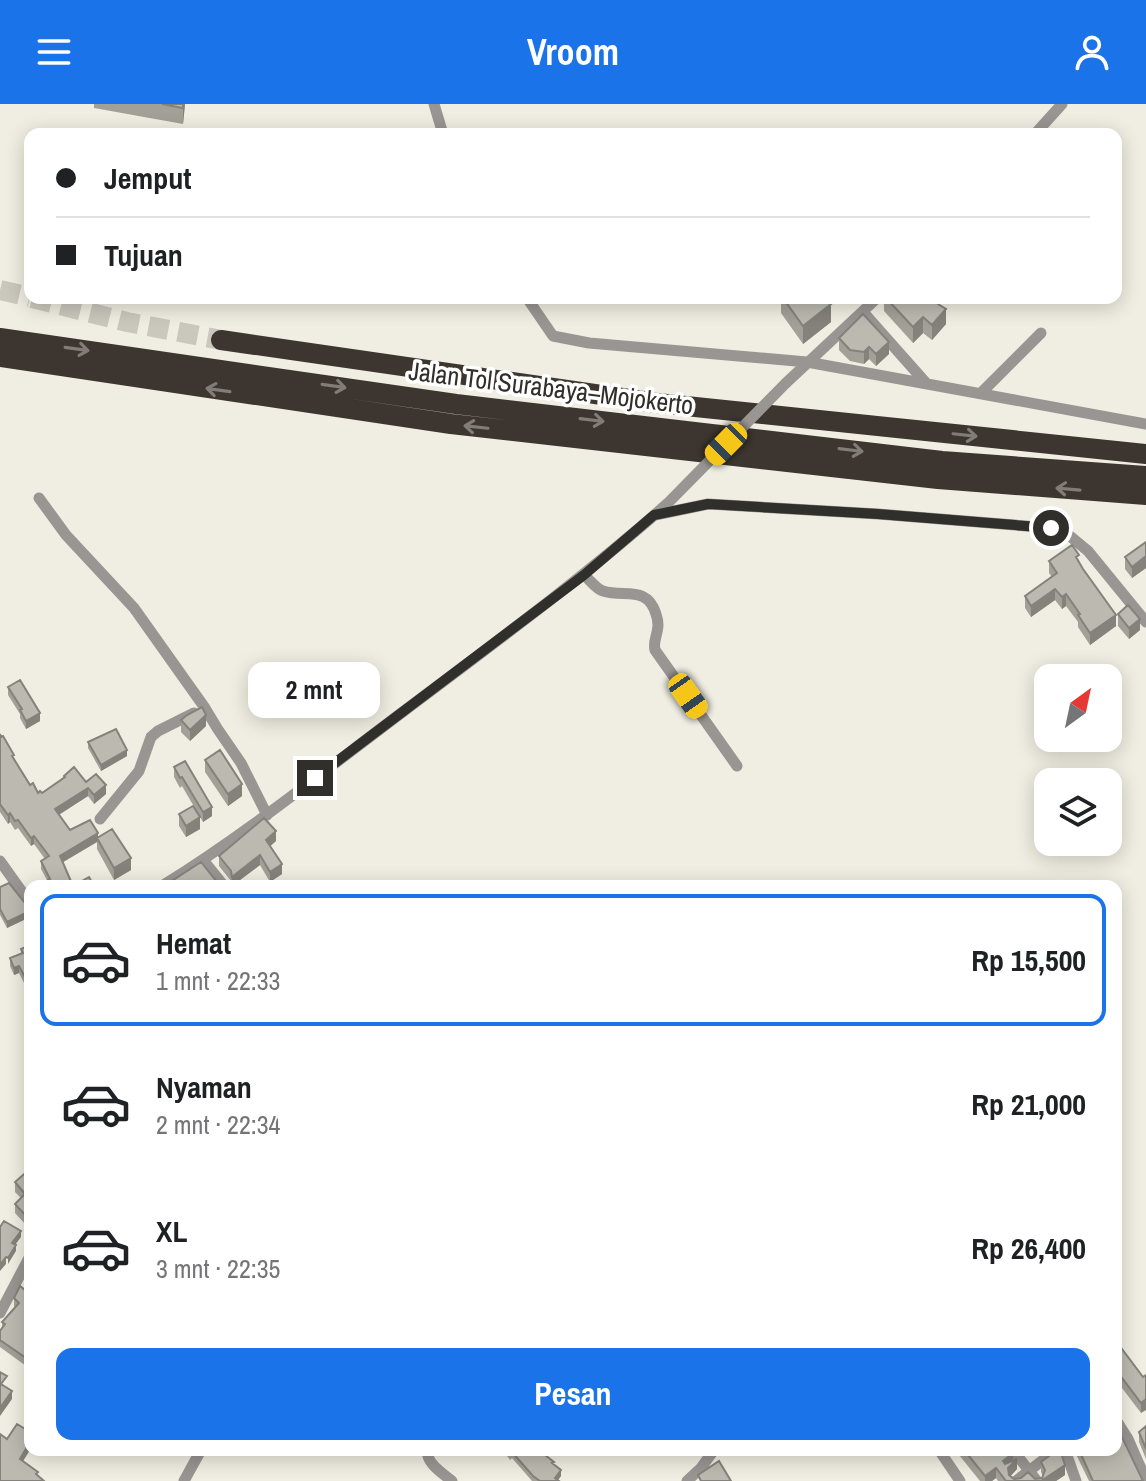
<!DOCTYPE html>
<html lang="id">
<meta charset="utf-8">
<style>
:root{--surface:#fff;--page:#f2f2f2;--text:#202124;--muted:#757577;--line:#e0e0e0;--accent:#1a73e8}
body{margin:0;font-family:"Archivo Narrow",sans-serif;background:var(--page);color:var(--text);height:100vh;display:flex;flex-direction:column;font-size:30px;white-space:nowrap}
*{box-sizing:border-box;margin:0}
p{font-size:26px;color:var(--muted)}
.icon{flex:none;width:44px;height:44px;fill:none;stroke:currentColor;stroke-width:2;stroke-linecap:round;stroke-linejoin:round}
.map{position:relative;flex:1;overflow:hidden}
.details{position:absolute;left:24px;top:776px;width:1098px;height:576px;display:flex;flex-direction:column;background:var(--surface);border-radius:16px;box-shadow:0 4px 20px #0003}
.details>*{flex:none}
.top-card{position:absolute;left:24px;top:24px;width:1098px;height:176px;border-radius:16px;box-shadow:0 4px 20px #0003;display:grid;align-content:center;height:176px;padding:0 32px;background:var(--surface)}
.needle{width:52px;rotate:33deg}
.buttons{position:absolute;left:1034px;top:560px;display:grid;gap:16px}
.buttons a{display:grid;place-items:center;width:88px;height:88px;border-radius:16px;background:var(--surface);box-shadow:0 4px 20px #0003;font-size:40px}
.end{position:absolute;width:36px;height:36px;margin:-18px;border:10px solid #302f2b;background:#fff;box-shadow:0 0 0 4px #fff}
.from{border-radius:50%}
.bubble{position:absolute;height:56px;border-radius:16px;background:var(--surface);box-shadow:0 4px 20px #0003;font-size:26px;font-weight:800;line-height:56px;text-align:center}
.car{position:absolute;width:24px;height:48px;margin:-24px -12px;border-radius:10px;box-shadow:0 0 6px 2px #0007;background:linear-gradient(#f5c518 24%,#345 0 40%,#f5c518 0 76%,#345 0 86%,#f5c518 0)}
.top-card b{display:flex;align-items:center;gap:28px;height:76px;font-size:30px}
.top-card b+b{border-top:2px solid var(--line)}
.top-card i{width:20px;height:20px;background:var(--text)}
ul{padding:14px 0 0;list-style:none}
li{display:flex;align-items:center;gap:24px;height:132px;margin:0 16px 12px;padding:0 16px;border:4px solid transparent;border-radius:16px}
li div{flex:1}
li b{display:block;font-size:30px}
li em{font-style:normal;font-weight:800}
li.current{border-color:var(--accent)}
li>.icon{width:72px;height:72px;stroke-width:1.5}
.primary-button{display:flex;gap:16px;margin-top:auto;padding:16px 32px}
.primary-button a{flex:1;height:92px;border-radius:16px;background:var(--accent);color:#fff;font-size:32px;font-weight:800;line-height:92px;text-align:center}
header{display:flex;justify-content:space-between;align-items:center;height:104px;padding:0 32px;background:var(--accent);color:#fff;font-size:36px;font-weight:800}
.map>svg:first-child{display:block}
</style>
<header><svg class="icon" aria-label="menu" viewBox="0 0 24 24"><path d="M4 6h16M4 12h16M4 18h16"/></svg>Vroom<svg class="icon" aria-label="person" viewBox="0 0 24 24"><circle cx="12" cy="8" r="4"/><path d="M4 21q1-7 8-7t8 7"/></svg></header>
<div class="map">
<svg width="1146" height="1377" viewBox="0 0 1146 1377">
<rect width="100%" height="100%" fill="#f0eee2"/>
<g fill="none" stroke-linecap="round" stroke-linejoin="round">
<path stroke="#cac8bd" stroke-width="20" stroke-dasharray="20 10" stroke-linecap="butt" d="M0 186 30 193
M32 194 127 218 221 236"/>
<path stroke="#999592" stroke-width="11" d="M434 0 443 30
M1035 30 1062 0
M527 194 553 232 589 239 807 258 1146 320
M863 208 926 279
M786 279 877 194
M981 289 1041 229
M39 394 66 431 134 504 205 604 217 624 241 659 267 711
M655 411 708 400 878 410 1051 424 1065 428 1088 447 1146 518
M584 471C590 476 596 485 603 487 624 494 647 481 656 510 662 527 652 534 655 546L737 662
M100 715 139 667 151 633 158 627 194 609
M203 756 224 782
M0 757 30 799
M162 782C246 730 324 667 404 607 493 540 583 474 667 400
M0 1209 30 1152
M1116 1297V1303
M1116 1316 1128 1335 1146 1376
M427 1346C427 1360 441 1368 452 1377
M939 1346 960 1377
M1013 1346 1037 1377
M1065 1346 1076 1377
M184 1377 201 1346
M687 1377 701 1364 714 1346
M1016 1377 1056 1346"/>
<path stroke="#3d3630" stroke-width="20" d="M0 234 456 300 942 357 1146 372
M221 236 657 299 1146 350
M0 253 451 320 938 375 1146 391"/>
<path stroke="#999592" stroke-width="11" d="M667 400 786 279"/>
</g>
<path fill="#a2a097" d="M94 0H185L183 20 94 4Z
M781 194H801L803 197 831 218 803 240 781 209Z
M884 194H933L946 220 932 236 923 229 913 239 884 207Z
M839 234 889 250 876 262 869 255 864 260 850 257 839 246Z
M1146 438V464L1132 474 1125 465V453Z
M1049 457 1079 459 1116 522 1090 541 1078 523V518L1066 502 1062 505 1055 496 1031 513 1025 504V492L1052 473 1049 469Z
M1118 510 1140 526 1129 535 1118 522Z
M8 583 40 617 26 625 20 614V610L8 591Z
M181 616 206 622 190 637 181 628Z
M0 630 30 681 38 689H42L64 673V672L86 678 106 690 94 700 88 692 59 711 70 726 98 733 131 766 114 776 97 745V738L62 758 73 782H94H48V778L41 765V757L45 755 34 740 31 742 18 724 15 726 10 718 8 720 0 708Z
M88 638 127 652 101 667 88 644Z
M205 656 229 661 242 692 228 702 205 668Z
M174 663 212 712 203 718 182 682 180 684 174 673Z
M179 710 200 725 186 733 179 722Z
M276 737 270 742 282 770 270 778 260 761 232 782 231 777 219 762V752Z
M0 783 30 805V813L7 824 0 811Z
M30 841V881L26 883 19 869 14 871 10 862V854L21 849V845Z
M30 1065V1118L26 1121 15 1109V1100L21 1094 15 1088V1078Z
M30 1190V1208L28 1210 30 1212V1256L26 1262 0 1243V1227L2 1224V1218L15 1203 14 1202V1194Z
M1116 1237 1143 1273 1141 1309 1122 1284 1116 1287Z
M1146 1322V1355L1139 1338V1328Z
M503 1346H547L543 1350 554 1360 561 1372 558 1376 559 1377H532L512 1354 510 1356Z
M955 1346H1010L1013 1357 1017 1365 1010 1372 1014 1375 1042 1374 1043 1372 1041 1368V1358L1065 1371 1056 1377H998L996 1374 992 1377H980Z
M1074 1346H1116L1143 1377H1089Z"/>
<path fill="#84827b" d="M183 0H185L183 20Z
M831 200V218L803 240V222Z
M946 205V220L932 236V221Z
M923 213V229L913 239V223Z
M889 238V250L876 262V250Z
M869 243V255L864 260V248Z
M1146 452V464L1132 474V463Z
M1055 485V496L1031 513V502Z
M1066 490V502L1062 505V493Z
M1116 511V522L1090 541V529Z
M1140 515V526L1129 535V524Z
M40 609V617L26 625V617Z
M206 611V622L190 637V626Z
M127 646V652L101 667V661Z
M242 680V692L228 702V690Z
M106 681V690L94 700V691Z
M88 684V692L55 713V705Z
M212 703V712L203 718V708Z
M10 709V718L8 720V711Z
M200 713V725L186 733V722Z
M276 727V737L266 746V736Z
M98 729V736L97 734V738L60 760V752Z
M34 732V740L31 742V734Z
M260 751V761L232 782V773Z
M131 754V766L114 776V764Z
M282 760V770L270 778V768Z
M30 807V813L7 824V818Z
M19 862V869L14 871V864Z
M30 873V881L26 883V875Z
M30 1109V1118L26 1121V1112Z
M21 1127V1133L12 1145V1139Z
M16 1141V1147L8 1160V1154Z
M6 1153V1160L0 1167V1161Z
M30 1249V1256L26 1262V1254Z
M1122 1274V1284L1116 1287V1277Z
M12 1287V1295L0 1312V1304Z
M1146 1295V1306L1141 1309V1299Z
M30 1338V1346L20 1362V1355Z
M1013 1349V1359L1017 1355V1365L1008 1375 1003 1367V1357Z
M1065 1361V1371L1056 1377H1041Z
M996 1364V1374L992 1377H985V1372Z
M561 1366V1372L557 1377 555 1374Z"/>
<path fill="#bcbab0" stroke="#84827b" stroke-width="2" d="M162 0H183V4Z
M783 194H801L803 197 807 194H826L831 200 803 222Z
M886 194H933L938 200 946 205 932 221 923 213 913 223Z
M863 210 889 238 876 250 869 243 864 248 850 246 839 234Z
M1146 438V452L1132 463 1125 453Z
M1072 441 1079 451 1076 453 1083 465 1116 511 1090 529 1078 511 1080 510 1066 490 1062 493 1055 485 1031 502 1025 492 1057 469 1049 457Z
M1128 501 1140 515 1129 524 1118 510Z
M20 576 40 609 26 617 20 606 22 605 8 583Z
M202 603 206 611 190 626 181 616 187 611Z
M116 625 127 646 101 661 88 638Z
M0 630 1 633 3 632 14 651 12 652 30 681 33 679 38 689 40 687 42 689 65 673 64 672 74 663 86 678 96 670 106 681 94 691 88 684 55 705 70 726 90 716 98 729 60 752 73 782 89 773 94 782H51L48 776 50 775 41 757 49 752 34 732 31 734 18 716 15 717 10 709 8 711 0 700Z
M220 646 242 680 228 690 205 656Z
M185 657 212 703 203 708 182 673 180 674 174 663Z
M193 702 200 713 186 722 179 710Z
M264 714 276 727 266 736 282 760 270 768 260 751 232 773 231 767 219 752Z
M112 725 131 754 114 764 97 734Z
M201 758 217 778 226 782H158L167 780Z
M290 778 294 782H285Z
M9 779 30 805V807L7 818 0 805V783Z
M30 841V873L26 875 19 862 14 864 10 854 23 849 21 845Z
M30 1065V1109L26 1112 15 1100 25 1090 15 1078Z
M4 1117 21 1127 12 1139 16 1141 8 1154 6 1153 0 1161V1123Z
M20 1182 30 1190V1201L25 1207 30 1212V1227L29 1229 30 1230V1249L26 1254 0 1236V1227L5 1220 2 1218 19 1199 14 1194Z
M1116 1237 1143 1273 1146 1271V1295L1141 1299 1122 1274 1116 1277Z
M0 1268 7 1272 1 1280 12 1287 0 1304Z
M17 1320 30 1328V1338L20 1355 38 1368 36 1370 44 1377H0V1330L7 1335Z
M1116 1322 1120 1329 1143 1377H1093L1079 1346H1116Z
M1146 1322V1345L1139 1328Z
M508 1346H540V1347L554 1358 552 1359 561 1366 555 1374 559 1377H540L533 1372 512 1348 510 1349Z
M964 1346H1010L1013 1349 1003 1357 1005 1360 1017 1355 1008 1364 1009 1371 1014 1375 1021 1374 1028 1368 1035 1375 1042 1374 1045 1366 1041 1358 1057 1346H1060L1065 1361 1041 1377H1006L996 1364 985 1372Z
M719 1357 731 1377H701L698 1371Z"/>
<defs><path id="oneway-shaft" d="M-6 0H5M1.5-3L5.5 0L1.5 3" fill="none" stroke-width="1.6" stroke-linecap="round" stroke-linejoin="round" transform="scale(2)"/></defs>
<g stroke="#817c78">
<use href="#oneway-shaft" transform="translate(77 245) rotate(8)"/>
<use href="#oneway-shaft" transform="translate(334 282) rotate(8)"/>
<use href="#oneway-shaft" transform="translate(218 286) rotate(-172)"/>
<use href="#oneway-shaft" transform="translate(592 316) rotate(7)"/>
<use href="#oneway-shaft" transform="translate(476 323) rotate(-174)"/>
<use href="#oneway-shaft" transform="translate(965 331) rotate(6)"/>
<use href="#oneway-shaft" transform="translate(851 346) rotate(7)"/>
<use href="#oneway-shaft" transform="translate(1068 385) rotate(-175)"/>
</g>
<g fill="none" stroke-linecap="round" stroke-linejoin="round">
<path stroke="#302f2b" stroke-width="10" d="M315 674 584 471 654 411 708 400 878 410 1051 424"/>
</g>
<g text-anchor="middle" stroke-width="7" stroke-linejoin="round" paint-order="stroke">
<g font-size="26" fill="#302f2b" stroke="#fff">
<text transform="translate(551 284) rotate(7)" y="9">Jalan Tol Surabaya–Mojokerto</text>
</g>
</g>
</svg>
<div class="buttons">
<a><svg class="needle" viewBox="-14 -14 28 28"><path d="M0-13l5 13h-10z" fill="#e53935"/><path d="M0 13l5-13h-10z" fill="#757577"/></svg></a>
<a><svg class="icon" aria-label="layers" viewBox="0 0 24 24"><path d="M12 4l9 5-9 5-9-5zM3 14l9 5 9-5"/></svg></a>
</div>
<i class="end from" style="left:1051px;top:424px"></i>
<i class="end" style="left:315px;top:674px"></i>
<div class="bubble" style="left:248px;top:558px;width:132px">2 mnt</div>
<i class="car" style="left:726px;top:340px;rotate:225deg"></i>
<i class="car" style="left:688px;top:592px;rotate:145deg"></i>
<div class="top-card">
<b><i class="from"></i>Jemput</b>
<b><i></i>Tujuan</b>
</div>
<section class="details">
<ul>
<li class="current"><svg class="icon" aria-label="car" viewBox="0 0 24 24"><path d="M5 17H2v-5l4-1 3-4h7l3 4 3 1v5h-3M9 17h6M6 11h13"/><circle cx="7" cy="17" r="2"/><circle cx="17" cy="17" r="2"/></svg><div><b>Hemat</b><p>1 mnt · 22:33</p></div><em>Rp 15,500</em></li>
<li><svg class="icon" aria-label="car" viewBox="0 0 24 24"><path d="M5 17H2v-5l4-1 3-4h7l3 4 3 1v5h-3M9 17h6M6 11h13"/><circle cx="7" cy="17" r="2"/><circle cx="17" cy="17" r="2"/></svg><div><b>Nyaman</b><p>2 mnt · 22:34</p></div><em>Rp 21,000</em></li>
<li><svg class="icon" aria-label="car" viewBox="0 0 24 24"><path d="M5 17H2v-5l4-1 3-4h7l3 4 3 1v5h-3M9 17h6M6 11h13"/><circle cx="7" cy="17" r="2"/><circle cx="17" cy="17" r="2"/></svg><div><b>XL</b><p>3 mnt · 22:35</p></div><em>Rp 26,400</em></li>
</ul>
<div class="primary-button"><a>Pesan</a></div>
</section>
</div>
